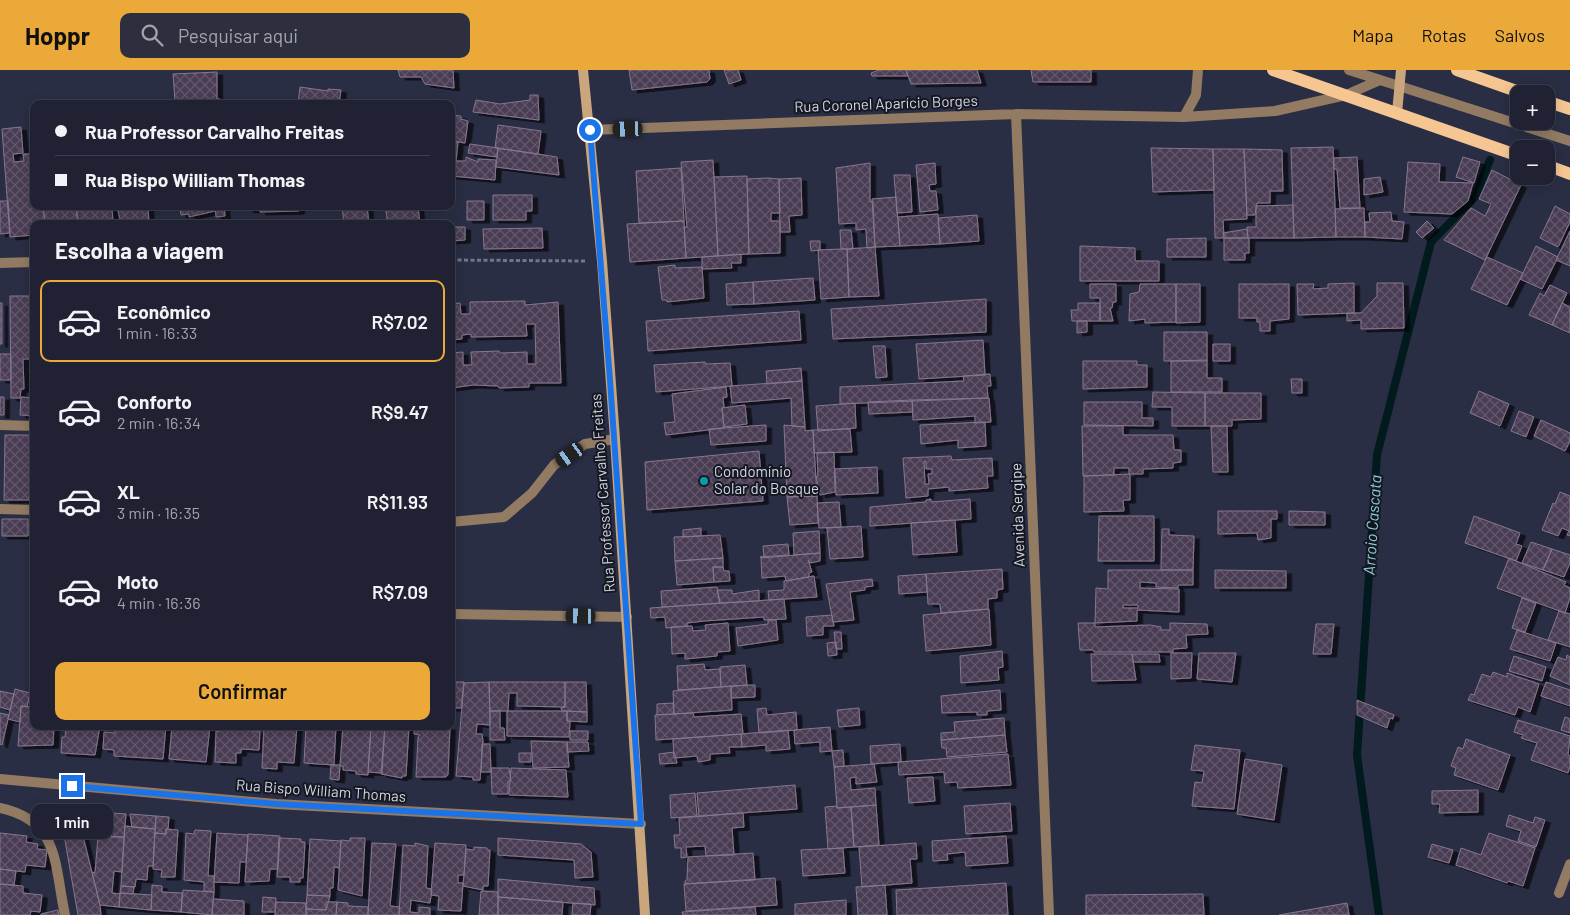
<!DOCTYPE html>
<html lang="pt">
<meta charset="utf-8">
<style>
:root{--surface:#202233;--page:#2d2f3f;--text:#f1f3f6;--muted:#a2a4ac;--line:#3d3f4e;--accent:#eba93a}
body{margin:0;font-family:Barlow,sans-serif;background:var(--page);color:var(--text);height:100vh;display:flex;flex-direction:column;font-size:19px;white-space:nowrap}
*{box-sizing:border-box;margin:0}
p{font-size:16px;color:var(--muted)}
.icon{flex:none;width:28px;height:28px;fill:none;stroke:currentColor;stroke-width:2;stroke-linecap:round;stroke-linejoin:round}
.map{position:relative;flex:1;overflow:hidden}
.panel{position:absolute;left:30px;top:150px;width:425px;height:510px;display:flex;flex-direction:column;background:var(--surface);border-radius:10px;box-shadow:0 2px 12px #0003,0 0 0 1px var(--line)}
.panel>*{flex:none}
.hud{position:absolute;left:30px;top:30px;width:425px;height:110px;border-radius:10px;box-shadow:0 2px 12px #0003,0 0 0 1px var(--line);display:grid;align-content:center;height:110px;padding:0 25px;background:var(--surface)}
.buttons{position:absolute;left:1510px;top:15px;display:grid;gap:10px}
.buttons a{display:grid;place-items:center;width:45px;height:45px;border-radius:10px;background:var(--surface);box-shadow:0 2px 12px #0003,0 0 0 1px var(--line);font-size:25px}
.end{position:absolute;width:22px;height:22px;margin:-11px;border:6px solid #1a73e8;background:#fff;box-shadow:0 0 0 2px #fff}
.from{border-radius:50%}
.bubble{position:absolute;height:35px;border-radius:10px;background:var(--surface);box-shadow:0 2px 12px #0003,0 0 0 1px var(--line);font-size:16px;font-weight:600;line-height:35px;text-align:center}
.car{position:absolute;width:15px;height:30px;margin:-15px -8px;border-radius:6px;box-shadow:0 0 4px 1px #0007;background:linear-gradient(#222 24%,#8ab4d8 0 40%,#222 0 76%,#8ab4d8 0 86%,#222 0)}
.hud b{display:flex;align-items:center;gap:18px;height:48px;font-size:19px}
.hud b+b{border-top:1px solid var(--line)}
.hud i{width:12px;height:12px;background:var(--text)}
ul{padding:0;list-style:none}
li{display:flex;align-items:center;gap:15px;height:82px;margin:0 10px 8px;padding:0 15px;border:2px solid transparent;border-radius:10px}
li div{flex:1}
li b{display:block;font-size:19px}
li em{font-style:normal;font-weight:600}
li.on{border-color:var(--accent)}
li>.icon{width:45px;height:45px;stroke-width:1.5}
h2{padding:0 25px;font-size:22px;line-height:60px}
.primary-button{display:flex;gap:10px;margin-top:auto;padding:10px 25px}
.primary-button a{flex:1;height:58px;border-radius:10px;background:var(--accent);color:#111;font-size:20px;font-weight:600;line-height:58px;text-align:center}
header{display:flex;align-items:center;gap:30px;box-sizing:border-box;height:70px;padding:0 25px;background:var(--accent);color:#111}
header strong{font-size:24px}
nav{display:flex;gap:28px;margin-inline-start:auto;font-size:18px}
.search{width:350px;height:45px;background:var(--page);display:flex;align-items:center;gap:12px;box-sizing:border-box;padding:0 18px;border-radius:10px;color:var(--muted);font-size:19px}
.map>svg:first-child{display:block}
</style>
<header>
<strong>Hoppr</strong>
<div class="search"><svg class="icon" aria-label="search" viewBox="0 0 24 24"><circle cx="10" cy="10" r="6"/><path d="M15 15l6 6"/></svg>Pesquisar aqui</div>
<nav><a>Mapa</a><a>Rotas</a><a>Salvos</a></nav>
</header>
<div class="map">
<svg width="1570" height="845" viewBox="0 0 1570 845">
<defs>
<pattern id="building-cross-hatch" width="8" height="8" patternUnits="userSpaceOnUse" patternTransform="scale(1.25)"><rect width="8" height="8" fill="#4a3c53"/><path d="M0 0l8 8M0 8l8-8" fill="none" stroke="#63576c"/></pattern>
<filter id="shadow"><feDropShadow dx="5.5" dy="3" stdDeviation="0" flood-color="#0009"/></filter>
</defs>
<rect width="100%" height="100%" fill="#2a2e44"/>
<g fill="none" stroke-linecap="round" stroke-linejoin="round">
<path stroke="#001a1d" stroke-width="8" d="M1379 845 1357 685 1377 385 1431 172 1475 127 1490 90"/>
</g>
<path fill="url(#building-cross-hatch)" stroke="#85778f" fill-rule="evenodd" filter="url(#shadow)" d="M398 0H453L454 18 425 14 421 7H400Z
M629 0H709L710 9 707 12 632 20Z
M724 0H738L741 10 729 14Z
M879 0H906L908 6H872L871 3Z
M906 0H977L981 13 911 14Z
M1031 0H1091V12H1033Z
M217 2V29H220V34H204V30L175 31 173 4Z
M300 17 328 21V19L341 20 339 34H298Z
M530 25H538L539 50 473 42 476 30 500 34 530 30Z
M451 45 461 46V49L468 51 465 73 451 71Z
M498 55 541 61 538 84 495 78Z
M21 57 23 83 13 84 14 92 24 91 23 84H34V136H43L45 154H34V165L10 167 2 59Z
M451 71 458 72 456 91H466V87L478 92V89L496 90 495 110 451 106Z
M470 74 498 78 497 87 468 83Z
M1333 77 1336 167 1294 168 1291 78Z
M498 78 557 87 559 105 496 97Z
M1151 78 1213 79 1214 120 1153 122Z
M1213 79H1244L1247 149 1223 150 1224 168H1215Z
M1244 79 1282 80 1283 121H1270V133H1257L1255 145H1247Z
M1357 87 1360 138H1340L1337 99H1334V88Z
M1463 87 1480 92 1474 113 1456 107Z
M713 90 718 186 686 188 684 157H687L681 92Z
M1408 92 1440 94 1439 112 1473 113 1468 131 1452 144 1404 142Z
M870 93V132L873 131 875 177 867 178 866 159 856 160V153L839 154 836 98Z
M935 93 936 114 929 115 930 121H936L938 140 920 142 916 95Z
M681 98 684 151 639 153 636 101Z
M1492 100 1521 115 1485 190 1444 170 1471 138 1485 146 1491 134 1479 129Z
M894 105H910L912 142 897 143Z
M747 106 749 184 718 186 714 107Z
M1380 107 1383 122 1364 125V109Z
M768 108 779 109 780 143H771V151H780V183L749 184 747 109Z
M801 108 802 145 789 146 790 162H780L779 109Z
M493 125H532V141H526V150H493Z
M896 127 900 176 875 177 872 129Z
M0 131H8L10 163 0 164Z
M467 131H484V150H467Z
M1293 135 1294 168H1248L1247 157H1256V136Z
M43 136H76L78 154H45Z
M76 136H112L113 154H78Z
M117 136H148L149 154H121Z
M187 136H215V141L189 147V144L181 145 180 140 188 139Z
M215 136H224L225 146 216 147Z
M248 136H299V141L260 142V139L248 140Z
M342 136H367L369 154H344Z
M385 136H424L418 137 420 154H388Z
M1555 136 1570 144V152L1558 177 1540 168Z
M1364 138 1365 167H1336L1335 139Z
M1391 142 1392 151 1404 152 1402 169 1365 167V152H1370L1369 143Z
M938 144 940 174 900 176 898 147Z
M977 145 979 171 940 174 938 148Z
M684 151 686 188 630 192 627 154Z
M1427 151 1434 158 1422 168 1416 162Z
M451 157H465V170L451 171Z
M542 158 543 178 484 179 483 159Z
M1247 159 1248 168H1224L1223 163Z
M840 160H851L853 179H841Z
M1570 161V196L1556 190Z
M1206 168V187H1167V169Z
M1224 168H1249V183H1245V190H1224Z
M810 171H820V180L811 181Z
M1080 176 1135 178V191H1159V211H1080Z
M1536 176 1558 187 1542 219 1520 209Z
M875 177 879 226 849 227 847 179Z
M841 179H847L849 227 821 229 818 180Z
M741 184V193H731L732 198 702 199V187Z
M1487 187 1523 203 1507 235 1471 219Z
M675 195V198L702 197 704 228 667 232V230H662L658 197Z
M813 208 815 230 754 234 753 212Z
M753 212 754 234 727 235 726 214Z
M1354 213V243L1298 245 1297 214H1314L1313 219 1328 218V214Z
M1377 213H1403L1404 258 1361 259V250L1347 251V243H1361L1377 226Z
M1090 214H1116V232H1113L1112 238H1110L1113 251H1100V228H1090Z
M1140 214H1176V252L1145 253V249L1129 251 1130 224 1139 222Z
M1176 214H1200V252L1176 253Z
M1239 214H1289V249L1270 251V261H1260V252H1257V248H1239Z
M1550 215 1567 223 1552 255 1529 245 1540 223 1544 226Z
M10 226H34V289H23L24 319H21L20 328H11Z
M986 229V262L833 269 831 239Z
M525 231V235L558 232 561 313H529V317L499 318 498 316 473 315 451 318V283L463 282V295H472L471 282 499 281 500 283 527 282V294H536L535 254H526L527 266 471 267V264L462 265V269L451 270V234L460 233 461 244H470V232Z
M0 233H2V274H0Z
M1078 233H1100V251H1072L1071 240H1078Z
M1562 233 1570 237V263L1552 255Z
M799 241 801 270 648 281 646 251Z
M1077 251H1087V262L1077 263Z
M1164 262H1207V291H1164Z
M983 270 985 305 919 309 916 274Z
M1213 274H1230V291H1213Z
M873 276H885L887 307 876 308Z
M0 284H11V310H0Z
M1207 290V308H1222V322H1171V291Z
M1083 291H1137V295H1147V317L1083 319Z
M705 292 706 294 730 293 732 316 656 322 654 295Z
M801 298 802 311 767 314 766 301Z
M990 304 991 316H987L988 328 840 334V317L964 311 963 306Z
M1291 309H1302V323H1292Z
M802 311 805 357 792 356 791 328 732 333 730 316Z
M726 317 727 327 723 328 724 337 722 338 724 358 666 365 664 353 675 352 672 324Z
M1479 321 1509 334 1500 356 1470 343Z
M1153 322 1205 323V356H1172V337H1152Z
M1205 323H1261V349L1232 350V356H1205Z
M0 327H4V345H0Z
M21 327 34 328V346L20 345Z
M989 328 991 352 975 353V346L913 350 912 330Z
M912 330 913 342 869 344 868 332Z
M1084 332H1142V348H1153V356L1084 355Z
M855 333 856 358 818 361 816 336Z
M745 335 747 354 724 357 722 338Z
M1519 341 1534 347 1526 367 1511 361Z
M1541 350 1570 363V371L1565 381 1534 366Z
M985 352 986 376 958 378V370L921 374 920 355Z
M766 355V371L711 375 709 359Z
M784 355 805 357V361L813 360 817 426 787 427Z
M1082 356H1123V365H1173L1174 380H1181V392L1173 393V398L1143 399V404H1129V398H1114V405L1083 406Z
M1211 356H1227L1228 402H1213Z
M850 359 852 382 814 383 813 360Z
M5 365H30V376H34V419H30L29 430H4Z
M759 381 763 431 647 440 645 392Z
M834 382 835 422 820 425 816 407 818 406 817 383Z
M951 386 952 390 992 388 993 406H987L988 418 949 421V417L928 419V426L906 428 903 388ZM924 391H926V399H932V404H928L929 414H925Z
M877 397 878 423 836 425 835 399Z
M1130 404V430H1123L1124 441 1084 442V406Z
M1560 422 1570 426V466L1567 465 1569 461 1562 458 1558 466 1542 460 1553 433 1555 434Z
M817 426 818 453 790 455 787 427Z
M931 429V432L970 429 971 449 870 456V437L926 432V430Z
M839 432 841 457 819 458 817 433Z
M1218 441H1277V449H1271V468L1258 470 1257 463 1218 464Z
M1289 441 1325 442V455H1289Z
M1099 446H1154V491H1098Z
M1474 446 1520 463 1516 474 1522 476 1516 491 1465 473Z
M2 449H28V466H2Z
M955 450 957 482 913 485 911 453Z
M861 456 863 487 830 489 827 458Z
M701 458V466L683 467V460Z
M1162 459H1169V465L1194 466 1193 500H1161Z
M819 461 820 483 794 485 793 463Z
M720 465 723 488 675 491 674 467Z
M1531 472 1552 479 1543 500 1522 493Z
M788 474 789 485 760 487H764L763 476Z
M1552 479 1570 485V493L1564 507 1543 500Z
M820 483V491L810 493 808 490 812 502 809 503V507L786 511 785 506 762 508 761 488Z
M723 488V497H713L714 512 677 515 675 491Z
M1509 488 1566 512 1564 515 1570 518V528L1565 543 1497 518Z
M713 497H723L724 501H729L730 511 714 512Z
M1002 499 1003 519 997 520V528L988 529V539L941 543 940 534H928L926 504Z
M1108 500H1193V515H1178V518L1156 517V513L1140 512V518L1179 519V542L1137 540V551L1095 553 1096 518 1108 519ZM1123 535H1138V538H1123Z
M1215 500 1286 501V518H1215Z
M926 504 927 522 899 524 898 506Z
M814 506 817 527 769 530 768 521 784 520V511Z
M872 509 873 516 865 517V520L850 522 854 550 833 552 826 514Z
M717 517 720 533 662 537 661 521Z
M717 520H732V524L759 520V531L720 533Z
M1522 528 1536 533 1525 562 1512 558Z
M784 529 786 549 764 550V547L704 551 687 553V556L666 558 665 547 651 548 650 538Z
M989 539 991 575 926 581 923 545Z
M1559 541 1570 544V577L1548 570Z
M832 545 834 556H823V565L807 566 806 547Z
M768 550H776L778 570 738 576 736 558 768 554Z
M728 553 730 581 717 582V586L685 589V583L672 584 671 557 692 556 693 561 706 560 705 555Z
M1078 553H1095V557L1150 555 1161 557V560H1170V553L1207 554 1208 564 1186 565 1187 578 1173 579V582H1094L1093 580H1080Z
M1316 554H1334L1331 584H1313Z
M1517 560 1556 573 1550 591 1510 579Z
M834 562H841L842 579H836Z
M836 572 837 585 828 586 827 573Z
M1002 581 1003 597 998 598 999 610 961 613 960 586Z
M1171 583H1192L1191 608 1171 609Z
M1199 583H1236L1232 612 1197 609Z
M1091 584H1132L1136 610 1092 611Z
M1132 584H1159L1160 592H1133Z
M1567 585 1570 587V615L1550 606 1558 587 1566 590Z
M1514 586 1546 597 1542 611 1509 601Z
M704 594 705 600 720 599 721 617 678 620 677 596Z
M745 595 747 615 721 617 720 597Z
M1493 602 1507 607V603L1539 614 1530 642 1518 637 1515 645 1468 630 1471 624 1474 625 1482 604 1491 607Z
M451 612H464L461 638H451Z
M489 612H565V637L517 636V623H509L508 641H490Z
M565 612H586L587 642 562 641 561 638 565 637Z
M1546 612 1570 620V636L1541 626Z
M464 613 489 612 490 655 477 654 476 664H482L483 671 480 710H473V707L456 706Z
M755 615V627L731 628V616Z
M731 616 732 640 674 644 673 621Z
M15 619 30 623 27 637 21 636 20 652 8 649Z
M1000 620 1001 640 987 641V645H977V642L942 643 941 626Z
M0 621 14 624 10 640 0 637Z
M1357 630 1394 645 1393 649 1390 648 1387 658 1357 645Z
M673 633 674 644 657 645V634Z
M21 636 34 637V656H54L53 675 18 676Z
M766 638 767 645 796 642 797 660 759 663 757 639Z
M859 638 860 655 839 657 837 640Z
M490 641H500V658H504L505 670H490Z
M507 641H567V651L570 652 569 667 507 666Z
M567 641 587 642V652L567 651Z
M0 643 9 645 2 675 0 674Z
M693 643 694 647 741 644 743 664 656 670 655 645Z
M1565 647 1570 649V663L1561 660Z
M1004 648 1005 665 941 670V663L955 662 954 652Z
M1518 650 1570 666 1568 685 1570 686V696L1568 703 1531 690 1537 673 1521 668 1523 665 1514 662Z
M66 656H100L95 685 61 683 62 667H65Z
M116 656H166L163 689 114 686V680L103 679 104 662 115 663Z
M172 656H210L206 692 169 689Z
M220 656H253L252 661H260L259 680 241 679V683H236V693L215 692 216 661H220Z
M264 656H297L294 693 277 692V699L262 698Z
M306 656H336L334 695 304 693Z
M343 656H371L368 705 356 704V701L343 700V696H340Z
M371 656H385L382 703 368 702Z
M385 656H409L406 706H402V708L381 704Z
M415 656 450 657 448 705 446 707H416L418 667 420 665 414 664Z
M830 657 832 681 820 682V672L795 674 794 660Z
M788 660 790 679 766 681V675L742 677 741 664Z
M570 661H588V670H570Z
M741 664 742 677H729L730 683 710 684V690L698 692 697 686 674 688 673 669Z
M1005 665 1007 682 947 687 946 678H942L941 670Z
M1466 669 1510 685 1498 720 1454 705 1456 698 1451 696 1458 677 1463 679Z
M531 671 567 672 569 697 533 698Z
M567 672H588L589 681 567 682Z
M482 674H490L491 702H481Z
M900 674 901 692 871 694 870 676Z
M1195 675 1240 680 1234 739 1192 736 1195 712 1202 713 1204 701 1191 700Z
M843 680 844 696 834 697 832 681Z
M674 682 677 693 660 694 659 684Z
M519 683H531V692H519Z
M1008 684 1011 715 958 718 957 712 945 713 944 702 899 705 898 692Z
M1245 689 1282 695 1274 750 1237 744Z
M874 694 877 712 856 714V707L850 708 851 720 875 718 876 735 837 738 834 697Z
M331 695H340L339 710 330 709Z
M491 698H509L511 711H508V724H492Z
M511 698 566 700 568 727 509 725Z
M933 707 935 731 909 733 907 708Z
M795 715 797 739 699 746 697 723Z
M1478 720V742L1439 743 1440 734H1432V721Z
M695 723 697 746 671 748 670 725Z
M1010 733 1012 761 966 764 964 736Z
M876 735 879 775 854 777 851 737Z
M837 736V738L851 737 854 777 828 779 825 737Z
M113 743 126 744 124 767H111Z
M743 743 744 757 732 758 734 785 706 786 705 776 686 777 687 787 681 788V778H675L674 765H680L679 748Z
M130 744 156 746 155 759 132 757Z
M1509 745 1533 753 1535 747 1545 750 1536 777 1518 771 1521 761 1506 756Z
M156 746 169 747 168 759H166V764L155 763Z
M125 756 155 759 153 796H148L147 810 136 809 135 817 121 816Z
M166 759 178 760 175 807H161L162 800 153 799 155 763 166 764Z
M195 760 211 761 208 806H214V822L204 821V812L184 810 186 763 194 764Z
M82 762 100 835 101 845H78L64 765Z
M0 763 27 766 26 772 38 774 37 779 47 780 45 797 26 795 25 802 0 799Z
M217 763 248 765 246 792H240L239 813 214 812Z
M1489 763 1535 778 1523 816 1508 811 1507 813 1456 795 1461 778 1481 785Z
M248 764 280 766 278 799H270L269 811 245 812Z
M98 766 124 767 122 802 114 801 112 823 120 824 119 837 100 835 92 802 95 803Z
M1006 766 1008 793 966 796 965 782 947 784 948 790 933 791 932 771Z
M279 768 301 769V772H305L303 808H300V812H290V807H277Z
M350 768H365L362 826 338 820 341 770 350 771Z
M498 768 581 774 591 782 593 807 575 808 574 790 498 785Z
M310 769 341 771 339 798 334 797 333 818H330V826L307 825Z
M372 773 396 774 390 836 400 837 399 845H368Z
M415 773 428 776 426 818 432 819 430 833 411 830 410 842 419 843V837L430 838V845H399L403 775 415 776Z
M435 773 466 775 464 805H458V813H463L461 841 438 840 439 826 431 825Z
M916 773 917 789H910L912 813 862 817 859 777Z
M1432 774 1453 780 1449 793 1428 787Z
M474 777 487 778V780H490L488 816H483V820L463 816 466 779 474 780Z
M843 778 845 803 803 806 801 780Z
M753 783 755 810 685 814V811L687 810 688 787Z
M0 799 16 801 14 815 0 814Z
M775 808 777 835 686 841 684 814Z
M498 809 594 818 595 835 498 827Z
M1006 813 1008 845H897L896 820Z
M0 814 23 816V823L42 825 40 842 31 841 30 845H0Z
M152 815 162 816V822L182 823 181 842 151 840Z
M885 815 887 845H858L856 817Z
M121 816 134 817 133 824 120 823Z
M183 820 214 822 212 845 181 842Z
M481 821 498 822V845H479Z
M120 823 152 825 151 840 119 837Z
M1203 824 1204 845H1086V825Z
M307 825 330 826 326 840 306 839Z
M263 827 276 828 275 842H262Z
M498 827 563 832 562 845H498Z
M213 829 244 831V845H212Z
M846 830V845H795V834Z
M276 832 306 833V845H275Z
M326 832H337L336 845H306V839L326 840Z
M337 832 348 833V836L368 837V845H336Z
M573 833 591 834 590 845H572Z
M1347 833 1349 845H1279Z
M755 837 756 845H683L682 842Z
M58 840 59 845H41V844Z"/>
<g fill="none" stroke-linecap="round" stroke-linejoin="round">
<path stroke="#727689" stroke-width="3" stroke-dasharray="4 2.5" stroke-linecap="butt" d="M451 190 586 191"/>
<path stroke="#927b62" stroke-width="10" d="M1349 0 1570 71
M1346 25 1380 10"/>
<path stroke="#927b62" stroke-width="10" d="M1016 44 1049 845
M1184 47 1196 25 1198 0
M590 60 1016 44 1184 47 1275 41 1346 25
M0 193 34 192
M0 355 34 356
M0 439 34 440
M451 452 504 447 532 423 554 395 585 374 615 369
M451 544 627 547
M0 709 276 734 641 754
M0 738C60 751 54 794 65 845
M1559 823 1570 794"/>
<path stroke="#caa67d" stroke-width="10" d="M583 0 602 191 615 369 645 845
M1397 43 1401 0"/>
<path stroke="#f6c692" stroke-width="12" d="M1273 0 1519 86
M1457 0 1525 24
M1546 31 1570 39
M1546 95 1570 104"/>
</g>
<g fill="none" stroke-linecap="round" stroke-linejoin="round">
<path stroke="#1a73e8" stroke-width="6" d="M72 716 276 734 641 754 610 310 590 60"/>
</g>
<circle fill="#0f9aa8" stroke="#151721" stroke-width="2" cx="704" cy="411" r="5"/>
<g text-anchor="middle" stroke-width="4" stroke-linejoin="round" paint-order="stroke">
<g font-size="15" fill="#d3d6e5" stroke="#151721">
<text transform="translate(886 34) rotate(-2)" y="5">Rua Coronel Aparício Borges</text>
<text transform="translate(603 423) rotate(-94)" y="5">Rua Professor Carvalho Freitas</text>
<text transform="translate(1018 445) rotate(-92)" y="5">Avenida Sergipe</text>
<text transform="translate(321 721) rotate(4)" y="5">Rua Bispo William Thomas</text>
</g>
<g font-size="15" fill="#d3d6e5" stroke="#151721" text-anchor="start">
<text x="714" y="407">Condomínio<tspan x="714" dy="17">Solar do Bosque</tspan></text>
</g>
<g font-size="16" font-style="italic" fill="#88cfd9" stroke="#151721">
<text transform="translate(1372 455) rotate(-86)" y="6">Arroio Cascata</text>
</g>
</g>
</svg>
<div class="buttons">
<a>+</a>
<a>−</a>
</div>
<i class="end from" style="left:590px;top:60px"></i>
<i class="end" style="left:72px;top:716px"></i>
<div class="bubble" style="left:31px;top:734px;width:82px">1 min</div>
<i class="car" style="left:628px;top:59px;rotate:268deg"></i>
<i class="car" style="left:570px;top:385px;rotate:235deg"></i>
<i class="car" style="left:581px;top:546px;rotate:271deg"></i>
<div class="hud">
<b><i class="from"></i>Rua Professor Carvalho Freitas</b>
<b><i></i>Rua Bispo William Thomas</b>
</div>
<section class="panel">
<h2>Escolha a viagem</h2>
<ul>
<li class="on"><svg class="icon" aria-label="car" viewBox="0 0 24 24"><path d="M5 17H2v-5l4-1 3-4h7l3 4 3 1v5h-3M9 17h6M6 11h13"/><circle cx="7" cy="17" r="2"/><circle cx="17" cy="17" r="2"/></svg><div><b>Econômico</b><p>1 min · 16:33</p></div><em>R$7.02</em></li>
<li><svg class="icon" aria-label="car" viewBox="0 0 24 24"><path d="M5 17H2v-5l4-1 3-4h7l3 4 3 1v5h-3M9 17h6M6 11h13"/><circle cx="7" cy="17" r="2"/><circle cx="17" cy="17" r="2"/></svg><div><b>Conforto</b><p>2 min · 16:34</p></div><em>R$9.47</em></li>
<li><svg class="icon" aria-label="car" viewBox="0 0 24 24"><path d="M5 17H2v-5l4-1 3-4h7l3 4 3 1v5h-3M9 17h6M6 11h13"/><circle cx="7" cy="17" r="2"/><circle cx="17" cy="17" r="2"/></svg><div><b>XL</b><p>3 min · 16:35</p></div><em>R$11.93</em></li>
<li><svg class="icon" aria-label="car" viewBox="0 0 24 24"><path d="M5 17H2v-5l4-1 3-4h7l3 4 3 1v5h-3M9 17h6M6 11h13"/><circle cx="7" cy="17" r="2"/><circle cx="17" cy="17" r="2"/></svg><div><b>Moto</b><p>4 min · 16:36</p></div><em>R$7.09</em></li>
</ul>
<div class="primary-button"><a>Confirmar</a></div>
</section>
</div>
